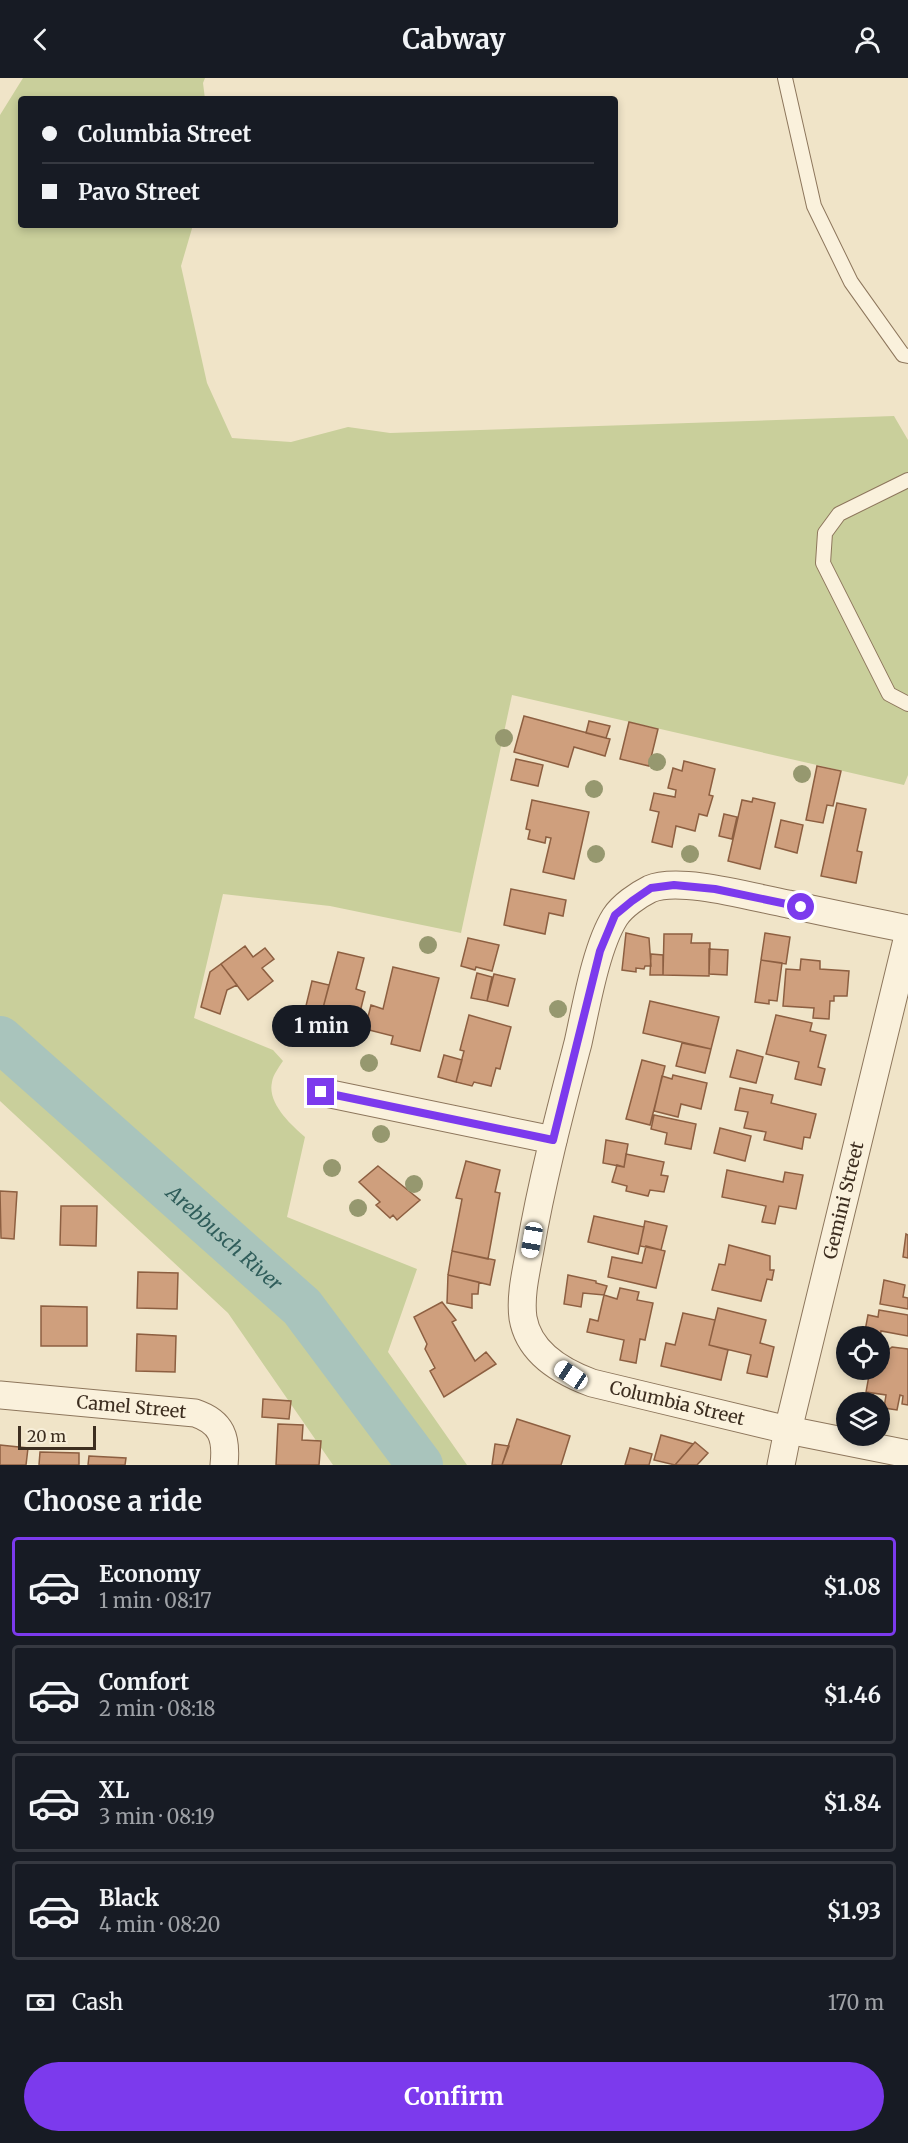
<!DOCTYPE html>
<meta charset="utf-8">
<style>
:root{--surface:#171b24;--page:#20242c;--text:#f1f3f6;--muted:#9ea1a6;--line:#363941;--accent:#7c3aed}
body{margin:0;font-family:Merriweather,serif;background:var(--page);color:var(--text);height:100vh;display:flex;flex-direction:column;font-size:22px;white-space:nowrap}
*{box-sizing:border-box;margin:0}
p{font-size:20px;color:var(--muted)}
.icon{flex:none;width:33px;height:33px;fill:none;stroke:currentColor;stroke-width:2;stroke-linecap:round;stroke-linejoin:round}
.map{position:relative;height:1387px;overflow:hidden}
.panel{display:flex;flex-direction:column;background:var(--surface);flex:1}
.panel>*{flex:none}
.guide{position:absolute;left:18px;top:18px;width:600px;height:132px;border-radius:6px;box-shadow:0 3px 9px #0003;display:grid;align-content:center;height:132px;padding:0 24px;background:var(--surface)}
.tools{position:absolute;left:836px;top:1248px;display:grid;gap:12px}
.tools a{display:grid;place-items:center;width:54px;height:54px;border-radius:50%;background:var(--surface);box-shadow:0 3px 9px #0003;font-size:30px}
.scale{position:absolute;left:18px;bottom:15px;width:78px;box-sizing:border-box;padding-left:6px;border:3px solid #3d2e20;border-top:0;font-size:16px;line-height:21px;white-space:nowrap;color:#3d2e20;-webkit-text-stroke:4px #f7eed8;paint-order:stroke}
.end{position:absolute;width:27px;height:27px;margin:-14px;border:8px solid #7c3aed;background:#fff;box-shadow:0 0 0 3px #fff}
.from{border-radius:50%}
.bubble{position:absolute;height:42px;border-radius:21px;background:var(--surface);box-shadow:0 3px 9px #0003;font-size:20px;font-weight:700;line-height:42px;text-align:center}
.car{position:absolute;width:18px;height:36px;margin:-18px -9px;border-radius:8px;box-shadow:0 0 4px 2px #0007;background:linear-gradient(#fff 24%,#345 0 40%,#fff 0 76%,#345 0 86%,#fff 0)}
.guide b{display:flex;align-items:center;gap:21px;height:57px;font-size:22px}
.guide b+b{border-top:2px solid var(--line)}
.guide i{width:15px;height:15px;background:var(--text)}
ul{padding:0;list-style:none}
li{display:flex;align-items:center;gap:18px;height:99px;margin:0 12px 9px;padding:0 12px;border:3px solid var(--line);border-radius:6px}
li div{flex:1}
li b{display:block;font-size:22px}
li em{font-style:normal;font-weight:700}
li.active{border-color:var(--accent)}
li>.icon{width:54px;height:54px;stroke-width:1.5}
h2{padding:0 24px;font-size:27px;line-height:72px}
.pay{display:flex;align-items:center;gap:15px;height:66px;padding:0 24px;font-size:22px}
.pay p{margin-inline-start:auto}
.primary-button{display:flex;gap:12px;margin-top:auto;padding:12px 24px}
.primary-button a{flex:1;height:69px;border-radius:36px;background:var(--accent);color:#fff;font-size:24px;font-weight:700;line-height:69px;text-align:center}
header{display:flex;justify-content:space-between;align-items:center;height:78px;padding:0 24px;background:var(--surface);font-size:27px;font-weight:700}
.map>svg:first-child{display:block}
</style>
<header><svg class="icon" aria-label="back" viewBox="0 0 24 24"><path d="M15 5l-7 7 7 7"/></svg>Cabway<svg class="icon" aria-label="person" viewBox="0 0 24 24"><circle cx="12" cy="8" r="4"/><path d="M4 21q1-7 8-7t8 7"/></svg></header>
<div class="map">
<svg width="908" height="1387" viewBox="0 0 908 1387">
<rect width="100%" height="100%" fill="#f0e4c8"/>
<path fill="#c9cf9b" d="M23 0H205L203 5 205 21H21V147H193L181 188 207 305 232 360 291 364 348 349 390 355 894 338 908 362V697L904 707 512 617 461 855 330 828 223 816 194 940 273 972 283 983C279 989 273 997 272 1004 267 1025 291 1047 305 1059L287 1139 417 1191 388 1274 467 1387H333L228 1235 0 1023V37Z"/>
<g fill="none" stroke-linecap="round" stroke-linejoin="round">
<path stroke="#a9c4bc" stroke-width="46" id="s1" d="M0 961 302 1229 420 1387"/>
</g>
<path fill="#cf9f7d" stroke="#8d5f41" stroke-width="1.5" d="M524 638 610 661 605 678 574 669 568 689 514 674Z
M589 643 610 648 606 660 586 655Z
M629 644 658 651 649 688 620 681Z
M516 681 543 687 538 708 511 702Z
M684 683 715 691 709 717 713 718 707 738 699 736 695 753 676 748 672 769 652 764 659 734 650 732 654 715 675 719 676 712 668 710 673 690 682 693Z
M817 688 841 693 833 728 827 727 823 745 806 742Z
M753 720 775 725 760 791 728 783 742 722 752 724Z
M532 722 589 734 574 801 543 794 551 760 546 759 545 765 528 761 530 752 526 751Z
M837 725 866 731 857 773 862 774 856 805 821 798Z
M724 736 737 739 732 761 719 758Z
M781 742 803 747 797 775 775 769Z
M511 811 566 822 563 838 549 835 545 856 504 847Z
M626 855 649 860 651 888H645L644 891 636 890V894L622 892Z
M765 855 790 859 786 886 761 882Z
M664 856H692L691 865H710L709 898 663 897Z
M468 860 499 867 492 893 476 889 475 892 461 888Z
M245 868 253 879 265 870 274 881 262 890 273 903 248 922 221 886Z
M709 871 728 872 727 897 709 896Z
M338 874 364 880 356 911 365 914 359 938 323 930Z
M651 876 663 877V897H650Z
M801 881 820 883V891L849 893 847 918H834V923H830L829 941 813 940 814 930 783 928 786 891 800 892Z
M761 882 782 885 777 923 769 922V926L755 924Z
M221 886 237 907 227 912 220 936 201 929 210 894Z
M393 889 439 900 420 973 391 966 393 958 365 951 371 927 383 931Z
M477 895 492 899 487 923 471 920Z
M494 896 515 901 508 928 487 923Z
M312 903 329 907 323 930 343 935 342 941 305 932Z
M650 923 719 939 711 971 643 955Z
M469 937 511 949 500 991 496 990 491 1008 474 1004 472 1008 456 1004 464 973 460 972Z
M776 937 812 945 810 953 826 957 818 989 825 991 821 1007 795 1001 799 984 766 976Z
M682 965 711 971 705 995 676 988Z
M737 972 763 979 756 1005 730 999Z
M444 977 462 982 456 1004 438 999Z
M642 982 665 988 650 1047 626 1041Z
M673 997 707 1005 701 1031 681 1026 678 1039 654 1033 662 998 672 1001Z
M740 1010 773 1017 771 1025 816 1036 810 1060 804 1059 802 1071 764 1062 766 1054 744 1050 748 1034 735 1032Z
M654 1037 696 1046 691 1071 665 1066 667 1055 651 1051Z
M720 1050 751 1058 745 1083 714 1075Z
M606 1062 628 1066 624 1089 603 1085Z
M626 1076 664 1084 661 1097 668 1098 664 1114 650 1112 648 1118 626 1113 627 1108 612 1104 617 1087 624 1089Z
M466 1083 500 1092 495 1114 500 1115 488 1181 452 1173 462 1121 456 1120Z
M378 1088 420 1122 397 1142 393 1137 390 1140 376 1127 380 1124 359 1104Z
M727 1092 783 1104 785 1094 803 1097 796 1131 779 1128 775 1146 762 1144 766 1128 722 1119Z
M0 1113 17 1114 14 1161 1 1160Z
M61 1128H97L96 1168 60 1167Z
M594 1138 644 1149 638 1176 588 1164Z
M645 1143 667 1148 661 1172 640 1168Z
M906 1156 908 1157V1180L903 1179Z
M729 1167 770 1178V1192H774L772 1202 767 1201 761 1223 712 1212 719 1186 725 1187Z
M646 1168 665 1173 656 1210 608 1199 612 1179 642 1185Z
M452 1173 495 1182 490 1207 448 1197Z
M138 1194 178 1195 177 1231 137 1230Z
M448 1197 479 1204 478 1216H472V1230L447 1225Z
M568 1197 596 1203V1205L607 1208 604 1217 583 1215 581 1229 564 1226Z
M884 1202 905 1207 903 1219 908 1220V1231L880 1226Z
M620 1210 639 1214 637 1222 653 1225 645 1262 640 1261 636 1285 620 1282 624 1262 587 1254 590 1241 598 1243 604 1217 617 1221Z
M442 1224 456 1242 452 1244 475 1283 486 1274 496 1286 444 1319 430 1293 435 1290 425 1271 427 1266 414 1239Z
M41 1228 87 1229V1268H41Z
M718 1230 766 1242 760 1265 774 1269 767 1299 747 1295 751 1277 709 1267Z
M879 1232 908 1237V1258L881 1253 880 1260 879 1258H864L868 1237 878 1239Z
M683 1235 715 1242 709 1267 728 1272 721 1302 661 1288 666 1265 675 1267Z
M137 1256 176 1258 175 1294 136 1293Z
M892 1269 908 1271V1327L902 1326 903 1318 900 1317 897 1332 884 1330 886 1317 866 1314 870 1292H879V1283L884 1284 885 1275Z
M879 1270 886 1271 884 1284 879 1283Z
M263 1321 291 1323 289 1341 262 1339Z
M517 1341 570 1358 561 1387H502Z
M278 1346 303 1347 302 1362 321 1363 319 1387H276Z
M661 1357 693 1366 675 1387 654 1382Z
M695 1364 708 1375 697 1387H675Z
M495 1366 509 1368 502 1387H492Z
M0 1367 28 1370 26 1387H0Z
M630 1370 652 1376 649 1387H625Z
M40 1374 79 1375V1387H39Z
M89 1378 126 1380 125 1387H88Z"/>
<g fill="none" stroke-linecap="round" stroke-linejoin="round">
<defs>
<path id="service" d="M785 0 814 128 851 204 903 277 908 278
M908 402 839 436 825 455 823 485 889 616 908 626"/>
<g id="minor">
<path id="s2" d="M908 851C868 843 828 835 788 826 755 820 680 798 650 811 638 817 622 828 615 839 596 869 586 929 578 965 560 1034 542 1102 530 1172 526 1194 520 1218 523 1240 529 1275 562 1294 592 1305L788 1352 908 1376"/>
<path d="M321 1014 553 1062"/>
<path id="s3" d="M0 1317 195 1335C222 1344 227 1360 224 1387"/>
<path id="s4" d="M781 1387 788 1352 908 858"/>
</g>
</defs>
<use href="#service" stroke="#8d765c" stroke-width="16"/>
<use href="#minor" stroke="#8d765c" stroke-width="29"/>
<use href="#service" stroke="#faf1dc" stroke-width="14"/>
<use href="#minor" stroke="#faf1dc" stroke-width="27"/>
</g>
<g fill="#96986f">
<circle cx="504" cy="660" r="9"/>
<circle cx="657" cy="684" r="9"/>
<circle cx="802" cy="696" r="9"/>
<circle cx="594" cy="711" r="9"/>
<circle cx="596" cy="776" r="9"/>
<circle cx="690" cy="776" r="9"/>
<circle cx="428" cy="867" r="9"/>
<circle cx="558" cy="931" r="9"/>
<circle cx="369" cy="985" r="9"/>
<circle cx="381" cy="1056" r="9"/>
<circle cx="332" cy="1090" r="9"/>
<circle cx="414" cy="1106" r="9"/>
<circle cx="358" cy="1130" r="9"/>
</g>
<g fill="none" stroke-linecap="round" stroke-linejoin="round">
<path stroke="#7c3aed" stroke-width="8" d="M321 1014 553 1062 600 873 615 837 632 823 651 810 674 807 715 811 801 829"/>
</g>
<g text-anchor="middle" stroke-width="4.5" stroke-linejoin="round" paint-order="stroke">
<g font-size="18" fill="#3d2e20" stroke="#f7eed8">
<text dy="6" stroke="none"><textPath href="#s4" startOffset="272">Gemini Street</textPath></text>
<text dy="6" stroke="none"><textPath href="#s2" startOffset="908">Columbia Street</textPath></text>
<text dy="6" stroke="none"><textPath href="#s3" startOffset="132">Camel Street</textPath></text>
</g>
<g font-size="20" font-style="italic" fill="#2f5d5a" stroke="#f7eed8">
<text dy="7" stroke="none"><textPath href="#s1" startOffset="300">Arebbusch River</textPath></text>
</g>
</g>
</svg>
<div class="tools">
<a><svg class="icon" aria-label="locate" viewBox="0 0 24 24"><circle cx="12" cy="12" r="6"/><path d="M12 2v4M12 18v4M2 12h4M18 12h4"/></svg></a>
<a><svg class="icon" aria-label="layers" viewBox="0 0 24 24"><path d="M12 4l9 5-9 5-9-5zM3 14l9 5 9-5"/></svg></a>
</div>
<div class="scale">20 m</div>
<i class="end from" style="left:801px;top:829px"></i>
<i class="end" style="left:321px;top:1014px"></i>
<div class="bubble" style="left:272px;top:927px;width:99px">1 min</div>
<i class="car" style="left:532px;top:1162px;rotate:190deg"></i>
<i class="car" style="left:571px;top:1297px;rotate:304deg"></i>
<div class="guide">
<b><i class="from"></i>Columbia Street</b>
<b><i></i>Pavo Street</b>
</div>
</div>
<section class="panel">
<h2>Choose a ride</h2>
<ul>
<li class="active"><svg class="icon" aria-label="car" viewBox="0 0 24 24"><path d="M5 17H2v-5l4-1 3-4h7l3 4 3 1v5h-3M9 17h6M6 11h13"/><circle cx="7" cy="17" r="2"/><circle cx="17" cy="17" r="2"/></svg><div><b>Economy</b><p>1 min · 08:17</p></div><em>$1.08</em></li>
<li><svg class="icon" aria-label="car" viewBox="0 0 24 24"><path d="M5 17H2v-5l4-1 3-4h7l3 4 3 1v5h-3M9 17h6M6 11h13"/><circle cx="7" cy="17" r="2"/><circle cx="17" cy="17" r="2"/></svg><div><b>Comfort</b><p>2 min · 08:18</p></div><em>$1.46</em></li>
<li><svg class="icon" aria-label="car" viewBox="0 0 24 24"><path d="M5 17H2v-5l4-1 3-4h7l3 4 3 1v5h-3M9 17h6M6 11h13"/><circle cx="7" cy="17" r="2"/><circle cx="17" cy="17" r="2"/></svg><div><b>XL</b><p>3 min · 08:19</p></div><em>$1.84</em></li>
<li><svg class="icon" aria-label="car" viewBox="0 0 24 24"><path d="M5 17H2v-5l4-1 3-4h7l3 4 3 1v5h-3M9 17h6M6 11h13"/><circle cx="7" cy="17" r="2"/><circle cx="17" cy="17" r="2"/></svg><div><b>Black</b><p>4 min · 08:20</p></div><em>$1.93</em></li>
</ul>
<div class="pay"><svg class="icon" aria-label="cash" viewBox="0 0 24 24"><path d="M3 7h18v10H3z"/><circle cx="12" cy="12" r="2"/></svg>Cash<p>170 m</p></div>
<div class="primary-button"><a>Confirm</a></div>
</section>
